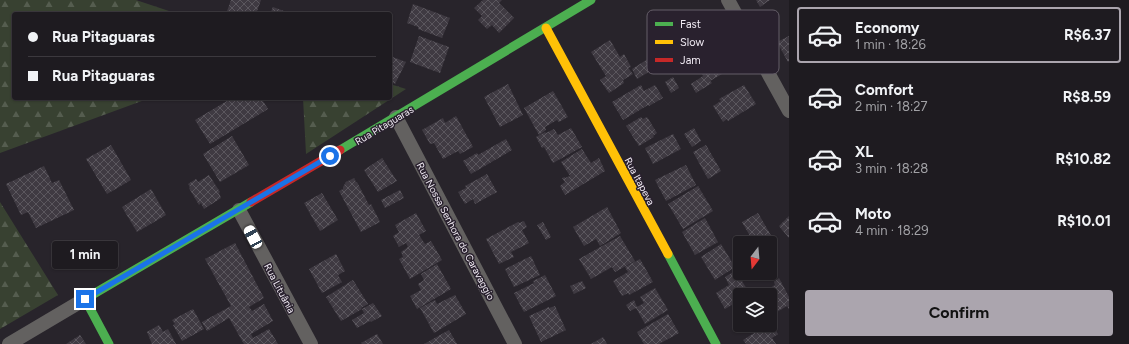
<!DOCTYPE html>
<meta charset="utf-8">
<style>
:root{--surface:#1e1b20;--page:#2b282d;--text:#f1f3f6;--muted:#a1a1a5;--line:#3c393e;--accent:#aba5ae}
body{margin:0;font-family:Figtree,sans-serif;background:var(--page);color:var(--text);height:100vh;display:flex;flex-direction:column;font-size:15px;white-space:nowrap}
*{box-sizing:border-box;margin:0}
p{font-size:13px;color:var(--muted)}
.icon{flex:none;width:22px;height:22px;fill:none;stroke:currentColor;stroke-width:2;stroke-linecap:round;stroke-linejoin:round}
.map{position:relative;flex:1;overflow:hidden}
.side{display:flex;flex-direction:column;background:var(--surface);width:340px}
.side>*{flex:none}
.banner{position:absolute;left:12px;top:12px;width:380px;height:88px;border-radius:4px;box-shadow:0 1px 3px #0004,0 0 0 1px var(--line);display:grid;align-content:center;height:88px;padding:0 16px;background:var(--surface)}
.needle{width:26px;rotate:196deg}
.fabs{position:absolute;left:733px;top:236px;display:grid;gap:8px}
.fabs a{display:grid;place-items:center;width:44px;height:44px;border-radius:4px;background:var(--surface);box-shadow:0 1px 3px #0004,0 0 0 1px var(--line);font-size:20px}
.end{position:absolute;width:18px;height:18px;margin:-9px;border:5px solid #1a73e8;background:#fff;box-shadow:0 0 0 2px #fff}
.from{border-radius:50%}
.bubble{position:absolute;height:28px;border-radius:4px;background:var(--surface);box-shadow:0 1px 3px #0004,0 0 0 1px var(--line);font-size:13px;font-weight:700;line-height:28px;text-align:center}
.car{position:absolute;width:12px;height:24px;margin:-12px -6px;border-radius:5px;box-shadow:0 0 3px 1px #0007;background:linear-gradient(#fff 24%,#345 0 40%,#fff 0 76%,#345 0 86%,#fff 0)}
.banner b{display:flex;align-items:center;gap:14px;height:38px;font-size:15px}
.banner b+b{border-top:1px solid var(--line)}
.banner i{width:10px;height:10px;background:var(--text)}
ul{padding:7px 0 0;list-style:none}
li{display:flex;align-items:center;gap:12px;height:56px;margin:0 8px 6px;padding:0 8px;border:2px solid transparent;border-radius:4px}
li div{flex:1}
li b{display:block;font-size:15px}
li em{font-style:normal;font-weight:700}
li.selected{border-color:var(--accent)}
li>.icon{width:36px;height:36px;stroke-width:1.5}
.button{display:flex;gap:8px;margin-top:auto;padding:8px 16px}
.button a{flex:1;height:46px;border-radius:4px;background:var(--accent);color:#111;font-size:16px;font-weight:700;line-height:46px;text-align:center}
main{display:flex;flex:1;min-height:0}
.map>svg:first-child{display:block}
</style>
<main>
<div class="map">
<svg width="789" height="344" viewBox="0 0 789 344">
<defs>
<pattern id="forest-firs" width="22" height="20" patternUnits="userSpaceOnUse"><rect width="22" height="20" fill="#384131"/><path d="M5 1l3.5 6h-7zM16 11l3.5 6h-7z" fill="#555d4f"/></pattern>
<pattern id="building-cross-hatch" width="8" height="8" patternUnits="userSpaceOnUse"><rect width="8" height="8" fill="#3f3a42"/><path d="M0 0l8 8M0 8l8-8" fill="none" stroke="#5b575e"/></pattern>
</defs>
<rect width="100%" height="100%" fill="#28242b"/>
<path fill="url(#forest-firs)" d="M0 0H136L178 14H14V98H150L0 153Z
M390 84 406 89 306 154 303 98H390Z
M0 202 58 295 0 329Z"/>
<path fill="url(#building-cross-hatch)" d="M231 0H261L256 14H226Z
M483 0H502L499 3 514 18 499 33 492 25 487 29 478 20 482 16 474 8Z
M756 0H770L760 7Z
M413 4 450 18 442 38 418 29V27L407 23Z
M273 7 292 14H270Z
M419 36 449 47 440 73 410 62Z
M789 36V61L788 62 777 42Z
M610 40 620 57 624 54 631 67 628 68 633 74 623 80 624 83 609 93 600 80 606 76 591 52Z
M718 40 734 67 710 81 712 83 696 93 691 84 703 76 692 56Z
M659 52 665 62 637 79 632 69Z
M390 56 406 62 395 84 390 81Z
M673 77 679 88 671 93 665 82Z
M508 84 523 115 500 127 484 97Z
M641 85 644 91 655 85 663 98 649 106 648 105 623 120 612 102Z
M744 85 756 104 728 121 727 119 723 122 713 106 721 101 719 99Z
M553 91 568 117 559 122 557 120 545 127 546 130 539 135 524 108Z
M232 98H261L268 109 210 144 195 120Z
M456 116 473 147 460 154 458 151 443 159 434 143 430 144 422 130 443 118 445 123Z
M641 117 643 119 647 117 657 133 653 136 654 137 639 146 626 126Z
M571 128 582 147 553 163 544 147 542 148 536 137 545 132 546 133 554 129 558 135Z
M694 128 701 141 692 147 684 134Z
M673 134 681 149 653 164 645 148Z
M232 136 249 165 220 182 203 154Z
M506 139 512 150 471 174 463 161 477 153 478 155Z
M111 145 131 180 107 194 86 159Z
M706 145 721 171 708 179 693 152Z
M582 149 591 163 599 158 605 171 565 195 560 186 565 182 562 178 565 177V178L570 176 561 162Z
M382 158 397 181 378 192 364 170Z
M686 165 696 185 666 201 655 180Z
M44 166 52 183 59 180 74 210 36 228 28 212 21 215 6 184Z
M487 174 497 192 475 204 473 199 465 204 458 192 466 188 465 186Z
M209 175 220 192 219 193 221 198 204 209 201 203 199 205 189 188 190 187 188 184 196 179 198 182Z
M354 178 356 182H357L369 205 371 204 380 222 361 232 339 191 343 189V187L346 182Z
M698 186 713 211 683 229 668 204Z
M151 189 166 215 137 232 122 207Z
M400 190 404 198 385 208 381 200Z
M322 193 338 220 320 231 304 203Z
M607 207 621 233 600 246 596 239 584 246 573 227Z
M416 213 426 231 419 235 425 244 431 241 442 260 410 279 399 259 403 257 401 252 408 247 406 243 399 247 393 236 399 232 395 225Z
M758 213 776 244 770 247V243H754L742 222Z
M789 216V238L779 226Z
M705 218 718 242 695 255 682 232Z
M524 221 527 227 522 230 529 243 511 252 514 257 499 264 486 239 518 222 519 223Z
M543 222 551 237 546 240 537 225Z
M620 236 635 261 615 272 612 267 591 279 579 259Z
M235 243 264 298 249 307 252 311 264 304 273 321 251 334 253 338 269 329 278 344H244L229 318 207 331 202 322 231 306 205 259Z
M721 244 735 267 715 280 701 257Z
M336 254 345 271 338 275 342 282 322 293 309 269Z
M531 256 540 275 514 287 505 269Z
M640 259 653 282 629 295 628 293 622 296 613 281 628 272 625 267Z
M437 264 451 289 417 309 410 296 421 290 418 284 424 280 421 274Z
M738 269 745 280 742 281 749 293 747 295H740V300L725 309 716 293 729 285 725 277Z
M545 275 556 296 524 312 514 293 534 283 533 281Z
M779 278 789 297V309L787 306 770 316V295H758L775 285 774 282Z
M353 280 368 304 361 308 362 309 341 321 326 297Z
M582 281 586 288 574 294 570 286Z
M655 288 668 310 645 324 636 308 630 311 626 305 634 300 637 307 644 303 640 297Z
M455 295 466 314 434 333 420 308 435 300 437 304Z
M373 303 382 316 371 322 370 321 357 328 352 320 364 313 362 309Z
M555 306 566 330 541 342 529 316 549 307V308Z
M193 309 204 329 182 341 173 325 175 324 172 320Z
M668 314 679 333 659 344H644L637 332Z
M772 324 778 334 772 338 776 344H746L743 340 765 326 766 327Z
M159 325 163 332 168 329 176 344H152L147 332Z
M449 330 457 344H424Z
M377 334 383 344H362L361 343Z
M80 335 86 344H66Z
M603 337 607 344H591Z"/>
<g fill="none" stroke-linecap="round" stroke-linejoin="round">
<path stroke="#636160" stroke-width="14" d="M728 0 789 111
M396 117 515 344
M239 210 311 344
M9 344 85 299"/>
<path stroke="#4caf50" stroke-width="9" d="M340 150 591 0
M668 254 716 344
M109 344 85 299 251 202"/>
<path stroke="#ffc107" stroke-width="9" d="M546 28 668 254"/>
<path stroke="#c62828" stroke-width="9" d="M251 202 340 150"/>
</g>
<g fill="none" stroke-linecap="round" stroke-linejoin="round">
<path stroke="#1a73e8" stroke-width="5" d="M85 299 330 156"/>
</g>
<g text-anchor="middle" stroke-width="3" stroke-linejoin="round" paint-order="stroke">
<g font-size="10" fill="#f1ebf4" stroke="#29212e">
<text transform="translate(384 125) rotate(-31)" y="4">Rua Pitaguaras</text>
<text transform="translate(640 181) rotate(62)" y="4">Rua Itapeva</text>
<text transform="translate(456 231) rotate(62)" y="4">Rua Nossa Senhora do Caravaggio</text>
<text transform="translate(280 288) rotate(62)" y="4">Rua Lituânia</text>
</g>
</g>
<rect x="647" y="10" width="132" height="64" rx="6" fill="#29212e" stroke="#655e69" stroke-width="1"/>
<rect x="655" y="22" width="18" height="4" fill="#4caf50"/>
<rect x="655" y="40" width="18" height="4" fill="#ffc107"/>
<rect x="655" y="58" width="18" height="4" fill="#c62828"/>
<g font-size="11" fill="#f1ebf4">
<text x="680" y="28">Fast</text>
<text x="680" y="46">Slow</text>
<text x="680" y="64">Jam</text>
</g>
</svg>
<div class="fabs">
<a><svg class="needle" viewBox="-14 -14 28 28"><path d="M0-13l5 13h-10z" fill="#e53935"/><path d="M0 13l5-13h-10z" fill="#a1a1a5"/></svg></a>
<a><svg class="icon" aria-label="layers" viewBox="0 0 24 24"><path d="M12 4l9 5-9 5-9-5zM3 14l9 5 9-5"/></svg></a>
</div>
<i class="end from" style="left:330px;top:156px"></i>
<i class="end" style="left:85px;top:299px"></i>
<div class="bubble" style="left:52px;top:241px;width:66px">1 min</div>
<i class="car" style="left:253px;top:237px;rotate:332deg"></i>
<div class="banner">
<b><i class="from"></i>Rua Pitaguaras</b>
<b><i></i>Rua Pitaguaras</b>
</div>
</div>
<section class="side">
<ul>
<li class="selected"><svg class="icon" aria-label="car" viewBox="0 0 24 24"><path d="M5 17H2v-5l4-1 3-4h7l3 4 3 1v5h-3M9 17h6M6 11h13"/><circle cx="7" cy="17" r="2"/><circle cx="17" cy="17" r="2"/></svg><div><b>Economy</b><p>1 min · 18:26</p></div><em>R$6.37</em></li>
<li><svg class="icon" aria-label="car" viewBox="0 0 24 24"><path d="M5 17H2v-5l4-1 3-4h7l3 4 3 1v5h-3M9 17h6M6 11h13"/><circle cx="7" cy="17" r="2"/><circle cx="17" cy="17" r="2"/></svg><div><b>Comfort</b><p>2 min · 18:27</p></div><em>R$8.59</em></li>
<li><svg class="icon" aria-label="car" viewBox="0 0 24 24"><path d="M5 17H2v-5l4-1 3-4h7l3 4 3 1v5h-3M9 17h6M6 11h13"/><circle cx="7" cy="17" r="2"/><circle cx="17" cy="17" r="2"/></svg><div><b>XL</b><p>3 min · 18:28</p></div><em>R$10.82</em></li>
<li><svg class="icon" aria-label="car" viewBox="0 0 24 24"><path d="M5 17H2v-5l4-1 3-4h7l3 4 3 1v5h-3M9 17h6M6 11h13"/><circle cx="7" cy="17" r="2"/><circle cx="17" cy="17" r="2"/></svg><div><b>Moto</b><p>4 min · 18:29</p></div><em>R$10.01</em></li>
</ul>
<div class="button"><a>Confirm</a></div>
</section>
</main>
